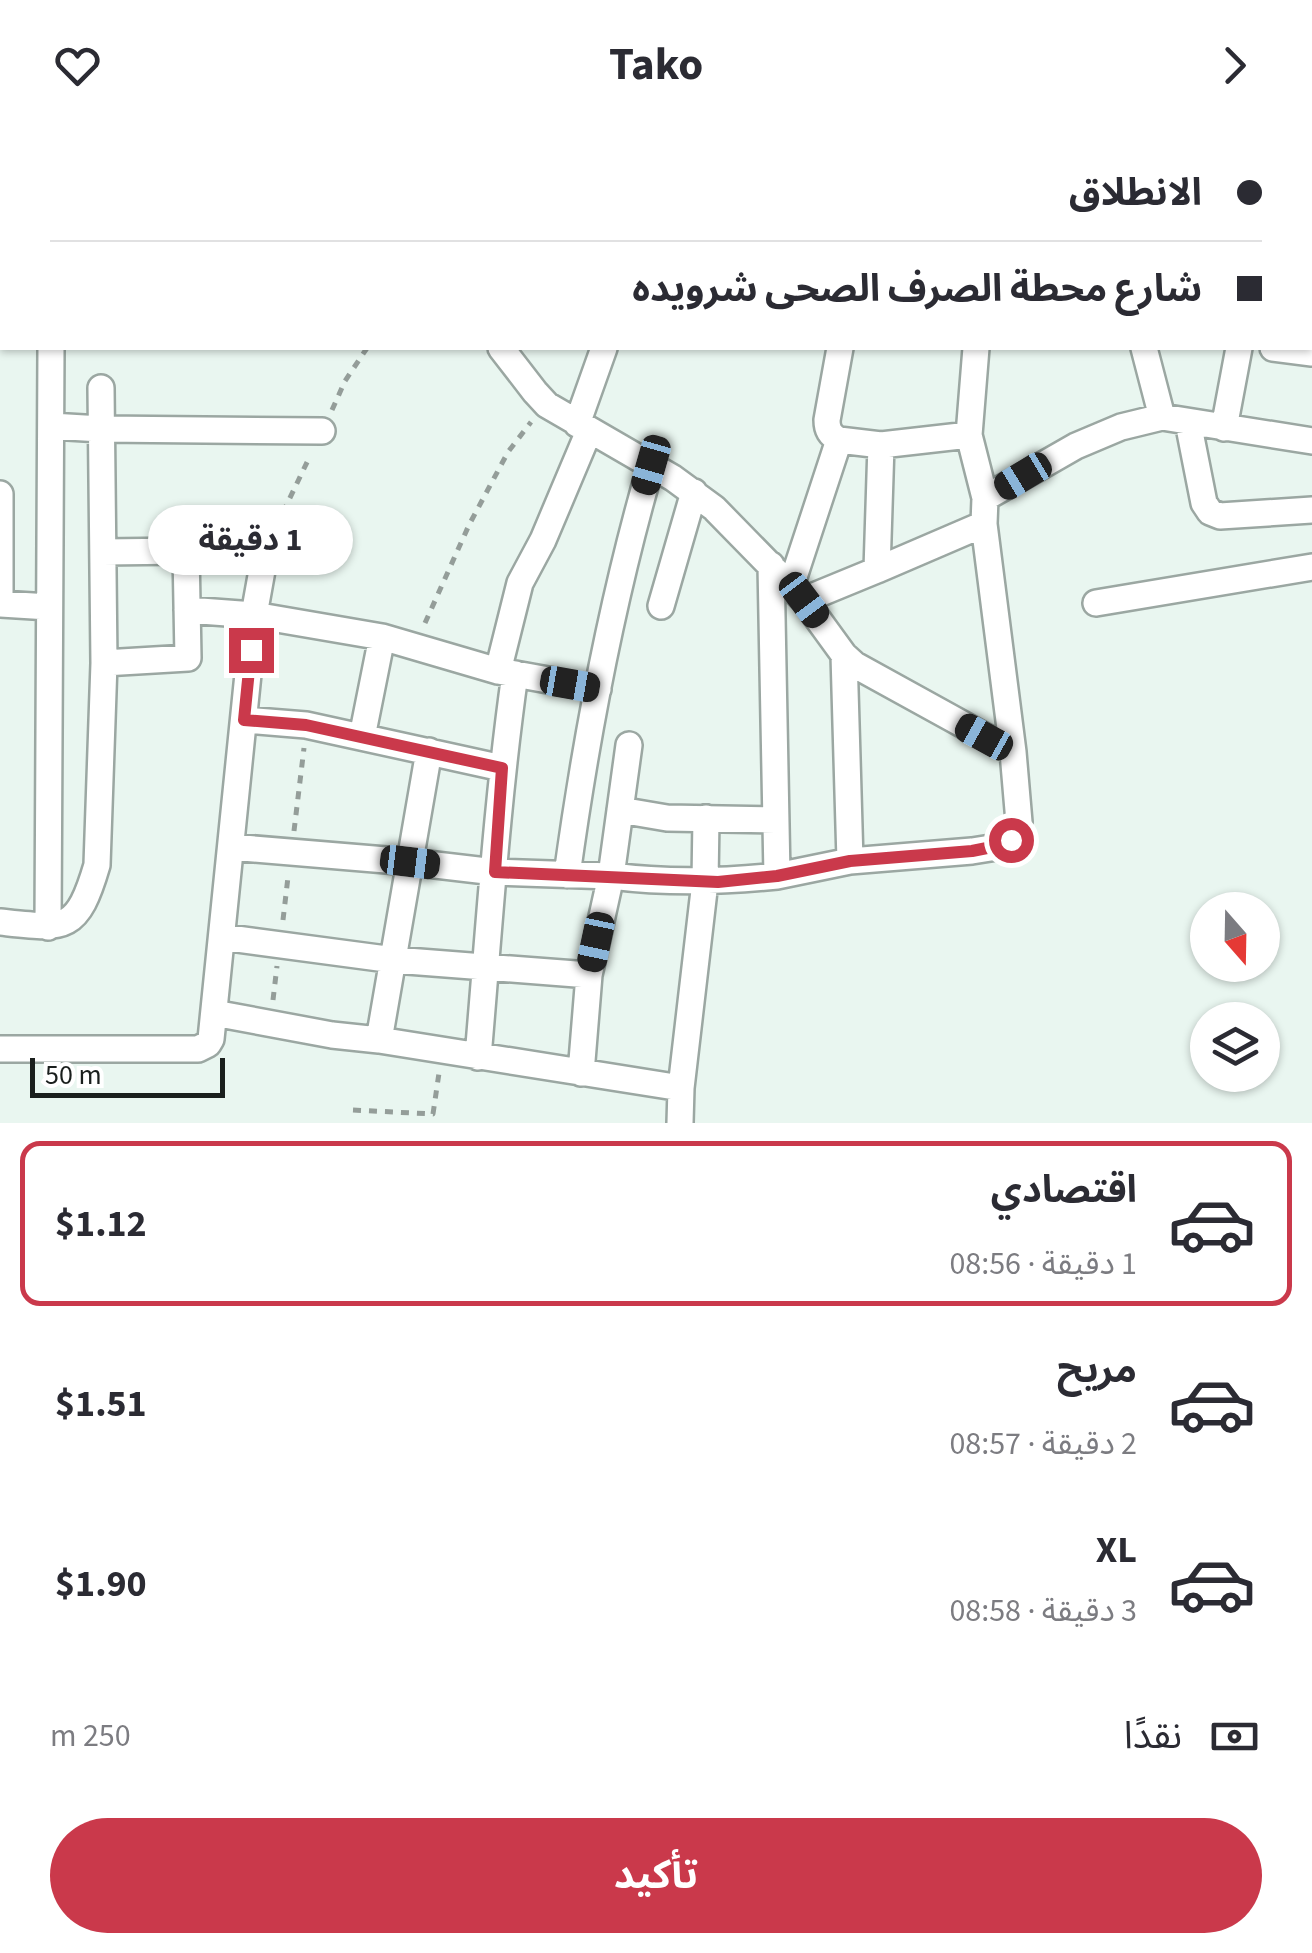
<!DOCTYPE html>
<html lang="ar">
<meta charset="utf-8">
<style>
:root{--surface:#fff;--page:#f7f7f7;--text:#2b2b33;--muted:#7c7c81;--line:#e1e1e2;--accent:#ca394b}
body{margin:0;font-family:"Source Sans 3","Noto Sans Arabic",sans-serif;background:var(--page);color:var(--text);direction:rtl;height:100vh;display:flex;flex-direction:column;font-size:38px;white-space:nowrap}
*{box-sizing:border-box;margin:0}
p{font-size:32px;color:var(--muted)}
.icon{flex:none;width:55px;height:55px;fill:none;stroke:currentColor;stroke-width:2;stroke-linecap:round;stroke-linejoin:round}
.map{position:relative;height:993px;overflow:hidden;direction:ltr}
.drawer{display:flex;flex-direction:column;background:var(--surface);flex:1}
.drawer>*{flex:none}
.hud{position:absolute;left:0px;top:0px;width:1312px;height:220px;box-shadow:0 2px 8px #0004;direction:rtl;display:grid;align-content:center;height:220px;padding:0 50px;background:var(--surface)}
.needle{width:65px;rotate:160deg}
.fabs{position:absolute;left:1190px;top:762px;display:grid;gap:20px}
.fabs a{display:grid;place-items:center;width:90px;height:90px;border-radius:50%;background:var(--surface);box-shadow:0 2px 8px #0004;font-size:50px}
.scale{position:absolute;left:30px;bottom:25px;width:195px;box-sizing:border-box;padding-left:10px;border:5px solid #1a1f1d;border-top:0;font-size:28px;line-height:35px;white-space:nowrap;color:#1a1f1d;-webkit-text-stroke:8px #fff;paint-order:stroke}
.end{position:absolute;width:45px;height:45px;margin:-22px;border:12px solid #ca394b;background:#fff;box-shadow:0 0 0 5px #fff}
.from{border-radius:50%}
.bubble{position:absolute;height:70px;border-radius:35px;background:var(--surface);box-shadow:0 2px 8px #0004;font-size:32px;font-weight:700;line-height:70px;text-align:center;direction:rtl}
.car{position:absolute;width:30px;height:60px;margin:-30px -15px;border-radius:12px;box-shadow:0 0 8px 2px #0007;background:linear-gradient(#222 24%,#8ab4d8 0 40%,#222 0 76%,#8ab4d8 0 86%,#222 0)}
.hud b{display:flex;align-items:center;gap:35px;height:95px;font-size:38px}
.hud b+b{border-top:2px solid var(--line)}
.hud i{width:25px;height:25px;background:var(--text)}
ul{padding:18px 0 0;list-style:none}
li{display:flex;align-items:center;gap:30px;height:165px;margin:0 20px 15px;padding:0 30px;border:5px solid transparent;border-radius:20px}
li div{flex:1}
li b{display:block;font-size:38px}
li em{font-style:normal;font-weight:700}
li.current{border-color:var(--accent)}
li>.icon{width:90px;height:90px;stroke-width:1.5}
.pay{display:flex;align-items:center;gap:25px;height:110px;padding:0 50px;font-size:38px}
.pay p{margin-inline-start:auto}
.button{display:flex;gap:20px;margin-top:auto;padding:20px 50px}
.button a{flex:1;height:115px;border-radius:60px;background:var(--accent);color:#fff;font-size:40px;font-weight:700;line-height:115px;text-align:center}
header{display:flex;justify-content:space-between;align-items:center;height:130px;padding:0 50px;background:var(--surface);font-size:45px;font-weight:700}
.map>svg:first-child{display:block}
</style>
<header><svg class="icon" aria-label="forward" viewBox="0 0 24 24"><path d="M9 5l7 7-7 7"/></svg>Tako<svg class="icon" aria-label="heart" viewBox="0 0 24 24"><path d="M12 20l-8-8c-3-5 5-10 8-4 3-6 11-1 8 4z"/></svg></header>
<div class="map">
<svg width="1312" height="993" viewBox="0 0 1312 993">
<rect width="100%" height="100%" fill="#e9f6f0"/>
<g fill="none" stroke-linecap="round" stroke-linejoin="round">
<defs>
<path id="minor" d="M371 0 372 2
M709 0 739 2
M1098 0 1100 2
M0 1 217 0
M455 2 461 0
M646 2 647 0
M1267 2 1268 0
M501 218 535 262 547 275 673 348 714 378 804 470 844 525 855 535 1013 622
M840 218 827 290C827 300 830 305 839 310L881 315 969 305
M1144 218 1162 287
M1273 218 1312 223
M1188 292 1204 373 1210 382 1220 386 1312 380
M577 294 604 218
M51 296 101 299 322 301
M1224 298 1239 218
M881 315 877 440 984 394
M0 364V474
M985 368 1076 316 1121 297 1162 287 1312 311
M103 422 186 421
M771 435 777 746 850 731 972 721 997 717 1011 710 1017 701 1019 692 1013 622 984 394 985 368 969 305 976 218
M791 456 839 310
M804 470 877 440
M1096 473 1312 437
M1 474 49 477
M661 476 694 362
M187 480 254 485 382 507 498 541 598 559
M844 525 850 731
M498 541 520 453 543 410 589 301
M244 590 306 595 502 638
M362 607 382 507
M620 680 667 688 775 690
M231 717 410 732 495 742 611 746 629 615
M567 745C586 607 612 469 651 335
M0 792C65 799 77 803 97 735L104 533 101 258
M48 797 51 218
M222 807 394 830 589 845
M214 883 332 905 379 910 429 621
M379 910 681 958
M0 919H198L208 914 211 909 254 485 266 418 186 421 188 528 104 533
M478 927C489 799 497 671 515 544
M581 943 589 845 611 746C667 753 721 752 777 746
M680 993 681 958 705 752 706 688"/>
</defs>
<use href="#minor" stroke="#9ba7a2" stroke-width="30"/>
<path stroke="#949d99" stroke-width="5" stroke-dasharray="8 8" stroke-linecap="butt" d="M880 0V2
M332 280 345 251 367 218
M276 397 310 326
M425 493 469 395 508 322 531 292
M294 701 304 618
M283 790 288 747
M273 870 277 836
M353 980 433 984 439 943"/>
<use href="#minor" stroke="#fff" stroke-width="25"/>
</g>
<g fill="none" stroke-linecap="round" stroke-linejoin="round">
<path stroke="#ca394b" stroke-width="12" d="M251 520 244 590 306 595 502 638 495 742 718 752 777 746 850 731 972 721 997 716 1011 710"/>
</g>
</svg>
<div class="fabs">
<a><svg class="needle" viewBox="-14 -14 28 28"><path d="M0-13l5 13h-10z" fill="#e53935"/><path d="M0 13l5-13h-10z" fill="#7c7c81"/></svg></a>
<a><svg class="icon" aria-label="layers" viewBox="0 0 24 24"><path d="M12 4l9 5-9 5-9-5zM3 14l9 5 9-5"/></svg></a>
</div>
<div class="scale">50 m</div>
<i class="end from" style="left:1011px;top:710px"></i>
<i class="end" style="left:251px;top:520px"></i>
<div class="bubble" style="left:148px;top:375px;width:205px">1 دقيقة</div>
<i class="car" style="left:651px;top:335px;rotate:196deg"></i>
<i class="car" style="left:1023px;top:346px;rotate:239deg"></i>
<i class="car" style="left:804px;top:470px;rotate:143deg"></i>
<i class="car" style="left:570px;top:554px;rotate:100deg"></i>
<i class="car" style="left:984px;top:607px;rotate:299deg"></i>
<i class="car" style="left:410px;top:732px;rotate:97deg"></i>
<i class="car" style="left:596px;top:812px;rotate:192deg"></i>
<div class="hud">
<b><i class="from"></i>الانطلاق</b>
<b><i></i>شارع محطة الصرف الصحى شرويده</b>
</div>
</div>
<section class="drawer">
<ul>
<li class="current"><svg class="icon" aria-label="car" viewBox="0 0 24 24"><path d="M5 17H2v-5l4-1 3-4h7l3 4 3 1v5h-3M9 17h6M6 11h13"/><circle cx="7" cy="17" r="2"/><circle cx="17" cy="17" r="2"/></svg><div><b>اقتصادي</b><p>1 دقيقة · 08:56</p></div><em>$1.12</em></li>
<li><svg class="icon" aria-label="car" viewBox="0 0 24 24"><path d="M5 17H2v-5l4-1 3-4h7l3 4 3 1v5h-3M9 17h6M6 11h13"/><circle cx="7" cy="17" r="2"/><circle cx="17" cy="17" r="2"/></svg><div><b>مريح</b><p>2 دقيقة · 08:57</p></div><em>$1.51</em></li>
<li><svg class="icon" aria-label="car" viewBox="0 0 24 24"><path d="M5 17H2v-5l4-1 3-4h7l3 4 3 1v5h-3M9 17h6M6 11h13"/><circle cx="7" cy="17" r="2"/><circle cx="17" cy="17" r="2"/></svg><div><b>XL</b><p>3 دقيقة · 08:58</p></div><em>$1.90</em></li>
</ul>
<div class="pay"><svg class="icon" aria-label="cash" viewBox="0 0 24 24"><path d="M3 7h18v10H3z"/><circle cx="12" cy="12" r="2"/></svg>نقدًا<p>250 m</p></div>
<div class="button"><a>تأكيد</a></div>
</section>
